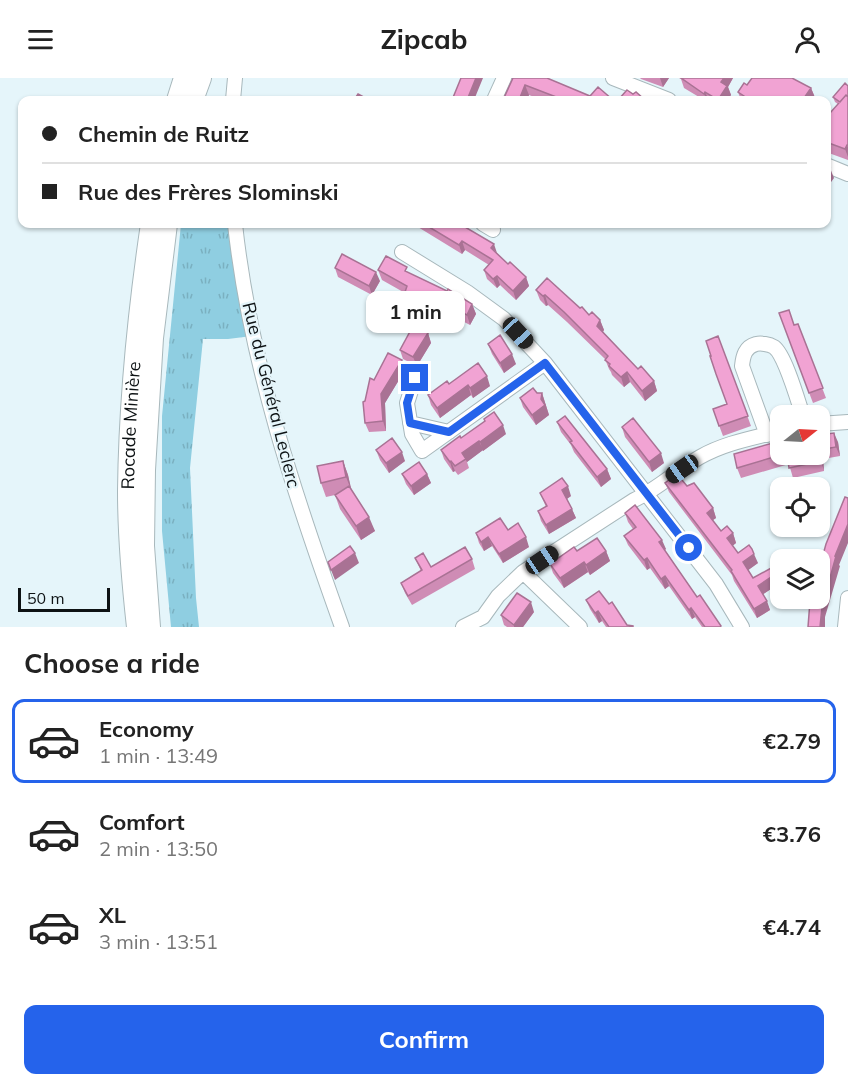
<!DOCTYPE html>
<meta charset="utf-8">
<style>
:root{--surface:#fff;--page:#f6f6f6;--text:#222;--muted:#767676;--line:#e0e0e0;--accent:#2563eb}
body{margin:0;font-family:Mulish,sans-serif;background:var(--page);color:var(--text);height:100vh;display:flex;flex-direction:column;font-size:22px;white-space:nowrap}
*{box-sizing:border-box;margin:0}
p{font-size:20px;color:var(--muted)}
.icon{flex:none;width:33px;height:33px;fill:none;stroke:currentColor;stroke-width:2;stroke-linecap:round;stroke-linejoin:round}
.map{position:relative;height:549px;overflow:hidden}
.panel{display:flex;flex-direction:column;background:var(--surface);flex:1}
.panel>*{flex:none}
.hud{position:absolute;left:18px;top:18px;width:813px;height:132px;border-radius:12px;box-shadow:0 2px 4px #0004;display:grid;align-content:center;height:132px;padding:0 24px;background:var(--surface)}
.needle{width:39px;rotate:72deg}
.fabs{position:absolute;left:770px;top:327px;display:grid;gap:12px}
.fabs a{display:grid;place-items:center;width:60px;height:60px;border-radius:12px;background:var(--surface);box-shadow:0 2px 4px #0004;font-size:30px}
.scale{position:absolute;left:18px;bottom:15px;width:92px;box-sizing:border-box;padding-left:6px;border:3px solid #0d1214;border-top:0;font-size:16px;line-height:21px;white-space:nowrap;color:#0d1214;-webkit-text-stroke:4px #e5f5fa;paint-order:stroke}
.end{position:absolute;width:27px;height:27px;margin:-14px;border:8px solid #2563eb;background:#fff;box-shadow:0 0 0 3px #fff}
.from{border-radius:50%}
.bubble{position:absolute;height:42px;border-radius:12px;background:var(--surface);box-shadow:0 2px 4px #0004;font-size:20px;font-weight:700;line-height:42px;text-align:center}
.car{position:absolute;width:18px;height:36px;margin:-18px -9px;border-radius:8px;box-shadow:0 0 4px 2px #0007;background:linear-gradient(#222 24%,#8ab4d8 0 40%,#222 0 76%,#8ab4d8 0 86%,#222 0)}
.hud b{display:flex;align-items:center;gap:21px;height:57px;font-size:22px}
.hud b+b{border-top:2px solid var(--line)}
.hud i{width:15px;height:15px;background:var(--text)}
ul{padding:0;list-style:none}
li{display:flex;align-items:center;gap:18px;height:84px;margin:0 12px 9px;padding:0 12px;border:3px solid transparent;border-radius:12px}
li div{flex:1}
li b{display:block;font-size:22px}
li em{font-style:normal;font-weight:700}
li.on{border-color:var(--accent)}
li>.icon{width:54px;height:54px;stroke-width:1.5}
h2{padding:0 24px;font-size:27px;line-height:72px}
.cta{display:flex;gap:12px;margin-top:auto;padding:12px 24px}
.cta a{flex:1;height:69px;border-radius:12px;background:var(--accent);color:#fff;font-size:24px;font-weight:700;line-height:69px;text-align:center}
header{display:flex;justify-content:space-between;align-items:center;height:78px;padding:0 24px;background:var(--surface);font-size:27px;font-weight:700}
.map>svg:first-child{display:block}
</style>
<header><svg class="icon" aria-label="menu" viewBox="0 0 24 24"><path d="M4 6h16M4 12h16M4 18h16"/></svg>Zipcab<svg class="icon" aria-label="person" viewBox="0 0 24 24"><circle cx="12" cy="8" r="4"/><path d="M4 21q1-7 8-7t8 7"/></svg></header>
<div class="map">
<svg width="848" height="549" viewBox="0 0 848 549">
<defs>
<pattern id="grass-tufts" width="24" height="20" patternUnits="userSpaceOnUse" patternTransform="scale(1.5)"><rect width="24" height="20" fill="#8fcee1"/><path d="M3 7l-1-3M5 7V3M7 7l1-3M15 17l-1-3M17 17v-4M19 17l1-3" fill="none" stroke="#7ab0c0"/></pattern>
</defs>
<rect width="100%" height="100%" fill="#e5f5fa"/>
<path fill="url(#grass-tufts)" d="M181 146H235L252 258 228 261H203L190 390 196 520 199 549H171L162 453V338Z"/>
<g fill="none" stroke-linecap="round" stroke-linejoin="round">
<defs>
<path id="minor" d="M613 0 669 22
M233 22 235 0
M494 22 504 0
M826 87 848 96
M235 146C250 285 295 418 342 549
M483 146 493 152
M402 174 467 214 504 241 545 285 716 506 742 549
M415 300 407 325 412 356 422 373 545 285
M410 345 449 354
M819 346 848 344
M767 357 742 288C743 278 745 269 756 266 761 265 769 266 774 269 785 277 798 323 803 338
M523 494 580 549
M463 549 483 539 498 518 523 494 634 422C658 411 677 392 700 379 724 365 753 360 780 353
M845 549 848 520"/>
<g id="highway">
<path d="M177 22 184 0"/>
<path d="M193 22 201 0"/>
<path id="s1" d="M137 549C132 504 128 458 128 413 129 323 138 234 151 146"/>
<path d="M150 549 144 468 145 392 153 260 167 146"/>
</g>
</defs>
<use href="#minor" stroke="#a8b8bc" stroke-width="16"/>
<use href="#highway" stroke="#a8b8bc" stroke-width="22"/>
<use href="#minor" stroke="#fff" stroke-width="14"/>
<use href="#highway" stroke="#fff" stroke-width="20"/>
</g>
<path fill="#cf8cb5" d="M513 0 590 18 613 22H542L529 17 527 22H503Z
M640 0H669L663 9 641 1Z
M679 0H733L728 9 731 17 727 22H704L684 10 681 1Z
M747 7 811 10 816 22H741L738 14Z
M848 8V82L826 74V32L830 35 838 26 835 24 833 19Z
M413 146H452L497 175 508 186 526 199 529 208 516 222 500 207 497 210 487 201 484 192 489 187 465 172 462 176Z
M335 190 380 203 372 217 338 199Z
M378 192 409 195 472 226 476 236 470 247 439 231 434 240 408 227 404 217 405 215 382 202Z
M536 212 580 230 589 237 600 242 604 252 603 254 638 291 654 303 657 313 645 323 630 304 624 309 612 297 611 294 609 291 605 281 567 244 548 227 546 228 540 222Z
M779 235 795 247 798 246 826 320 813 325Z
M428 255 431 265 417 288 403 281 400 272Z
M718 258 751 348 723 358 713 331 727 326 711 278Z
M488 266 516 286 504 295 492 276Z
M405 292 385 325 386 353 369 354 365 345V323L374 302Z
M449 306 490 308 473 320 471 317 440 340 431 327 428 317Z
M537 315H542L549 337 536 347 523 329 520 320Z
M557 344 607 391 611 401 601 409 574 374 571 367 561 354Z
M622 349 664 385 652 394 625 359Z
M506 356 483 373V372L467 384 469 390 458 397 455 393 453 394 444 381 441 372 461 360Z
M819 357 838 364 840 378 823 381 824 393 793 400 789 386 741 400 737 390 780 376H819Z
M376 372 405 383 389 395 380 382Z
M343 383 348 397 351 412 375 453 361 462 340 431 335 417 326 419 321 405Z
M402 396H427L431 405 414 417 406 406Z
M665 405 687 408 713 430 716 440 713 442 721 453 733 455 736 465 732 468 738 475 758 485 748 492 753 500 777 495 780 505 763 516 770 532 757 540 734 503 732 497 669 414Z
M540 415 571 418 567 421 576 440 549 456 541 443 538 433 546 429Z
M625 435 666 471 665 472 697 519 721 549H702L695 539 692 541 669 508 665 511 650 490 647 492 628 467 624 458 633 451 628 444Z
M508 452 529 469 503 485 492 468 484 473 479 465 476 455Z
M577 473H606L610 483 590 497 588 494 564 510 553 495 550 486Z
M415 480 431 489 472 481 475 491 412 527 405 515 401 505 421 493Z
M586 522 609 526 627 547 633 549H606L602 543 599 545 590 531Z
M534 534 523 549H507L504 547 501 537Z"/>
<path fill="#a97294" d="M476 0H483L474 22H467Z
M660 0H669L663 9Z
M724 0H733L728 9 731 17 727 22H719L721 4Z
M525 7 529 17 527 22H519Z
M811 10 816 22H805L804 20Z
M705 14 709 22H707L704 16Z
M847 67 848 69V79L845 71Z
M830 90 834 100 826 111V96Z
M462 163 465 172 462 176 459 167Z
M494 166 497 175 491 170Z
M376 194 380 203 372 217 369 208Z
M497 198 500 207 497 210 493 201Z
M526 199 529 208 516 222 513 213Z
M545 217 548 227 546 228 543 218Z
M436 221 439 231 434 240 431 231Z
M472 226 476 236 470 247 467 237Z
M600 242 604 252 600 257 597 248Z
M428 255 431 265 417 288 413 279Z
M512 276 516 286 504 295 500 285Z
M402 282 405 292 385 325 386 353 383 343 381 316Z
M627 294 630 304 624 309 621 299Z
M487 298 490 308 473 320 470 310Z
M654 303 657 313 645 323 642 313Z
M468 307 471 317 440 340 437 330Z
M542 315 549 337 536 347 532 337 541 321Z
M503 347 506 356 483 373 480 364Z
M834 355 838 364 840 378 836 369Z
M479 363 483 372 467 384 462 375Z
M819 372 823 381 824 393 821 383Z
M402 374 405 383 389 395 386 385Z
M661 375 664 385 652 394 649 384Z
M343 383 348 397 352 414 346 399Z
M451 383 455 393 453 394 450 384Z
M607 391 611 401 601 409 597 399Z
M427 396 431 405 414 417 411 408Z
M568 408 571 418 565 422 562 412Z
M713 430 716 440 710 444 707 435Z
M572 431 576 440 549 456 546 447Z
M369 439 375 453 361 462 356 448Z
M848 446V465L839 487 840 488 825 539V549H820L822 529 835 478Z
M733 455 736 465 730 470 727 460Z
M488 459 492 468 484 473 481 464Z
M526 459 529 469 503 485 499 476Z
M662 462 666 471 663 473 659 464Z
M606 473 610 483 590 497 586 487Z
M355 475 359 485 335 502 331 492Z
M754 476 758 485 747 493 743 484Z
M647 480 650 490 647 492 644 482Z
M584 484 588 494 564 510 560 500Z
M777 495 780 505 762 517 758 508Z
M665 498 669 508 665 511 661 501Z
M767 523 770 532 757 540 754 531Z
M531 524 534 534 523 549H514V547Z
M691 530 695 539 692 541 689 532Z
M598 533 602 543 599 545 595 535Z"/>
<path fill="#f1a3d3" stroke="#a97294" stroke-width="1.5" d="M461 0H476L467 22H452Z
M513 0H547L590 18 598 9 613 22H589L587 21 586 22H564L525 7 519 22H503Z
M681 0H724L721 4 727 8 718 22 705 14 704 16Z
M752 0H792L811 10 804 20 807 22H750L738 14 744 5 747 7Z
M845 5 848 8V19L846 17 840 24 833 19Z
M627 12 633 16 636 14 645 22H618Z
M358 16 369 22H354Z
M846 17 848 19V67H847L845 71 826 64V32L830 35Z
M826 89 830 90 826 96Z
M424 146H452L456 148 458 146H460L494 166 491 170 508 186 510 184 526 199 513 213 497 198 493 201 484 192 493 182 462 163 459 167Z
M342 176 376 194 369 208 335 190Z
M386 178 407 189 405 193 447 213 448 211 472 226 467 237 436 221 431 231 404 217 407 208 378 192Z
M547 200 580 230 582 229 589 237 592 234 600 242 597 248 638 291 641 288 654 303 642 313 627 294 621 299 609 288 610 286 605 282 608 278 564 234 545 217 543 218 536 212Z
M789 232 794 247 798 246 823 310 809 315 779 235Z
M413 248 428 255 413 279 400 272Z
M500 257 512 276 500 285 488 266Z
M718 258 748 338 719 348 713 331 727 326 716 296 710 278H711L706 263Z
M388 275 402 282 381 316 383 343 365 345 363 324 365 323 370 300 374 302Z
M478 285 487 298 470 310 468 307 437 330 428 317 447 303 449 306Z
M533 310 537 315H542L541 321 545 327 532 337 520 320Z
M494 334 503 347 480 364 479 363 462 375 466 381 455 388 451 383 450 384 441 372 460 358 461 360 485 343 484 341Z
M565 338 607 391 597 399 570 364 572 363 557 344Z
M633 340 661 375 649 384 622 349Z
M834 355 836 369 819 372 821 383 789 390 787 376H819V357Z
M392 360 402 374 386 385 376 372Z
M780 363V376H784L737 390 734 376Z
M343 383 346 399 321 405 317 388Z
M419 384 427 396 411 408 402 396Z
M677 396 687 408 694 405 713 430 707 435 721 453 727 448 733 455 727 460 738 475 749 467 752 471 754 476 743 484 753 500 773 489 777 495 758 508 767 523 754 531 731 493 732 492 665 405Z
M562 400 568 408 562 412 572 431 546 447 538 433 547 428 540 415Z
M349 408 369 439 356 448 335 417Z
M845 419 848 420V446L835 478H836L822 529 820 549H808L810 523V520H819V491L826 466Z
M635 427 662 462 659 464 697 519 700 517 721 548 720 549H705L691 530 689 532 665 498 661 501 647 480 644 482 624 458 636 449 625 435Z
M500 440 508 452 518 445 526 459 499 476 488 459 481 464 476 455Z
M597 460 606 473 586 487 584 484 560 500 550 486 574 469 577 473Z
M350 468 355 475 331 492 328 484Z
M465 469 472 481 408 518 401 505 422 492 415 480 423 475 431 489Z
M599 513 609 526 612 524 627 547 633 548V549H609L598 533 595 535 586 522Z
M517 515 531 524 514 547 501 537Z"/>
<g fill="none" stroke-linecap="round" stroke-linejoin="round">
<path stroke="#2563eb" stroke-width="8" d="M415 300 407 325 410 345 449 354 545 285 689 470"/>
</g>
<g text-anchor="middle" stroke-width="4.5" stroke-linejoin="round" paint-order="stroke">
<g font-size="18" fill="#0d1214" stroke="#e5f5fa">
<text transform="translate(271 317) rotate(76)" y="6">Rue du Général Leclerc</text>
<text dy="6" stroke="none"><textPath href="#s1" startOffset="202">Rocade Minière</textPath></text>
</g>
</g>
</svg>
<div class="fabs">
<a><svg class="needle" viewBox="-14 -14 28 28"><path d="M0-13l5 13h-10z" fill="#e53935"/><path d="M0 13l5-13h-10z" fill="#767676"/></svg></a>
<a><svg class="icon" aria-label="locate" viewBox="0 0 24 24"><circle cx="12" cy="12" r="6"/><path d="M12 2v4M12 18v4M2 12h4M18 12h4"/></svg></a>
<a><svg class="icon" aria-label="layers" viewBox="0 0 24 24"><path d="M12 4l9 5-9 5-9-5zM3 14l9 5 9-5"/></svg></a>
</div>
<div class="scale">50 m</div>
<i class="end from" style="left:689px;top:470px"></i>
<i class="end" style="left:415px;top:300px"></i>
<div class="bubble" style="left:366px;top:213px;width:99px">1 min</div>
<i class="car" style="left:518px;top:255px;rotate:137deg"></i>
<i class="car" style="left:682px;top:391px;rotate:235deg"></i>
<i class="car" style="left:542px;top:482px;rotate:56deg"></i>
<div class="hud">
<b><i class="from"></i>Chemin de Ruitz</b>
<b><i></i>Rue des Frères Slominski</b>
</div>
</div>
<section class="panel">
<h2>Choose a ride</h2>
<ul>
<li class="on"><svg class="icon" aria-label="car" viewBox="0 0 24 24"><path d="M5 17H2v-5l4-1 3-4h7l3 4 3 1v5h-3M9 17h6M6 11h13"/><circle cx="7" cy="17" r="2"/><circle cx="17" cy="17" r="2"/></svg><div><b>Economy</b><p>1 min · 13:49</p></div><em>€2.79</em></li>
<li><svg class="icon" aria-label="car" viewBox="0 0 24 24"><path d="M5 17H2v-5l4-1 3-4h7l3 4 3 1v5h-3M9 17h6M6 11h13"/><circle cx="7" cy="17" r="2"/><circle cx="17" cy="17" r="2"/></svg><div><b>Comfort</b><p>2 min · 13:50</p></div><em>€3.76</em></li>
<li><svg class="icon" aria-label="car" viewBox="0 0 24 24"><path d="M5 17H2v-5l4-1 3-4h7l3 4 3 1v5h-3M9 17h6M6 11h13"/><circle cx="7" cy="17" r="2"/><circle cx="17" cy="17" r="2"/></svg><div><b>XL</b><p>3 min · 13:51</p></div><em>€4.74</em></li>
</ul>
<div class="cta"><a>Confirm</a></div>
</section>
